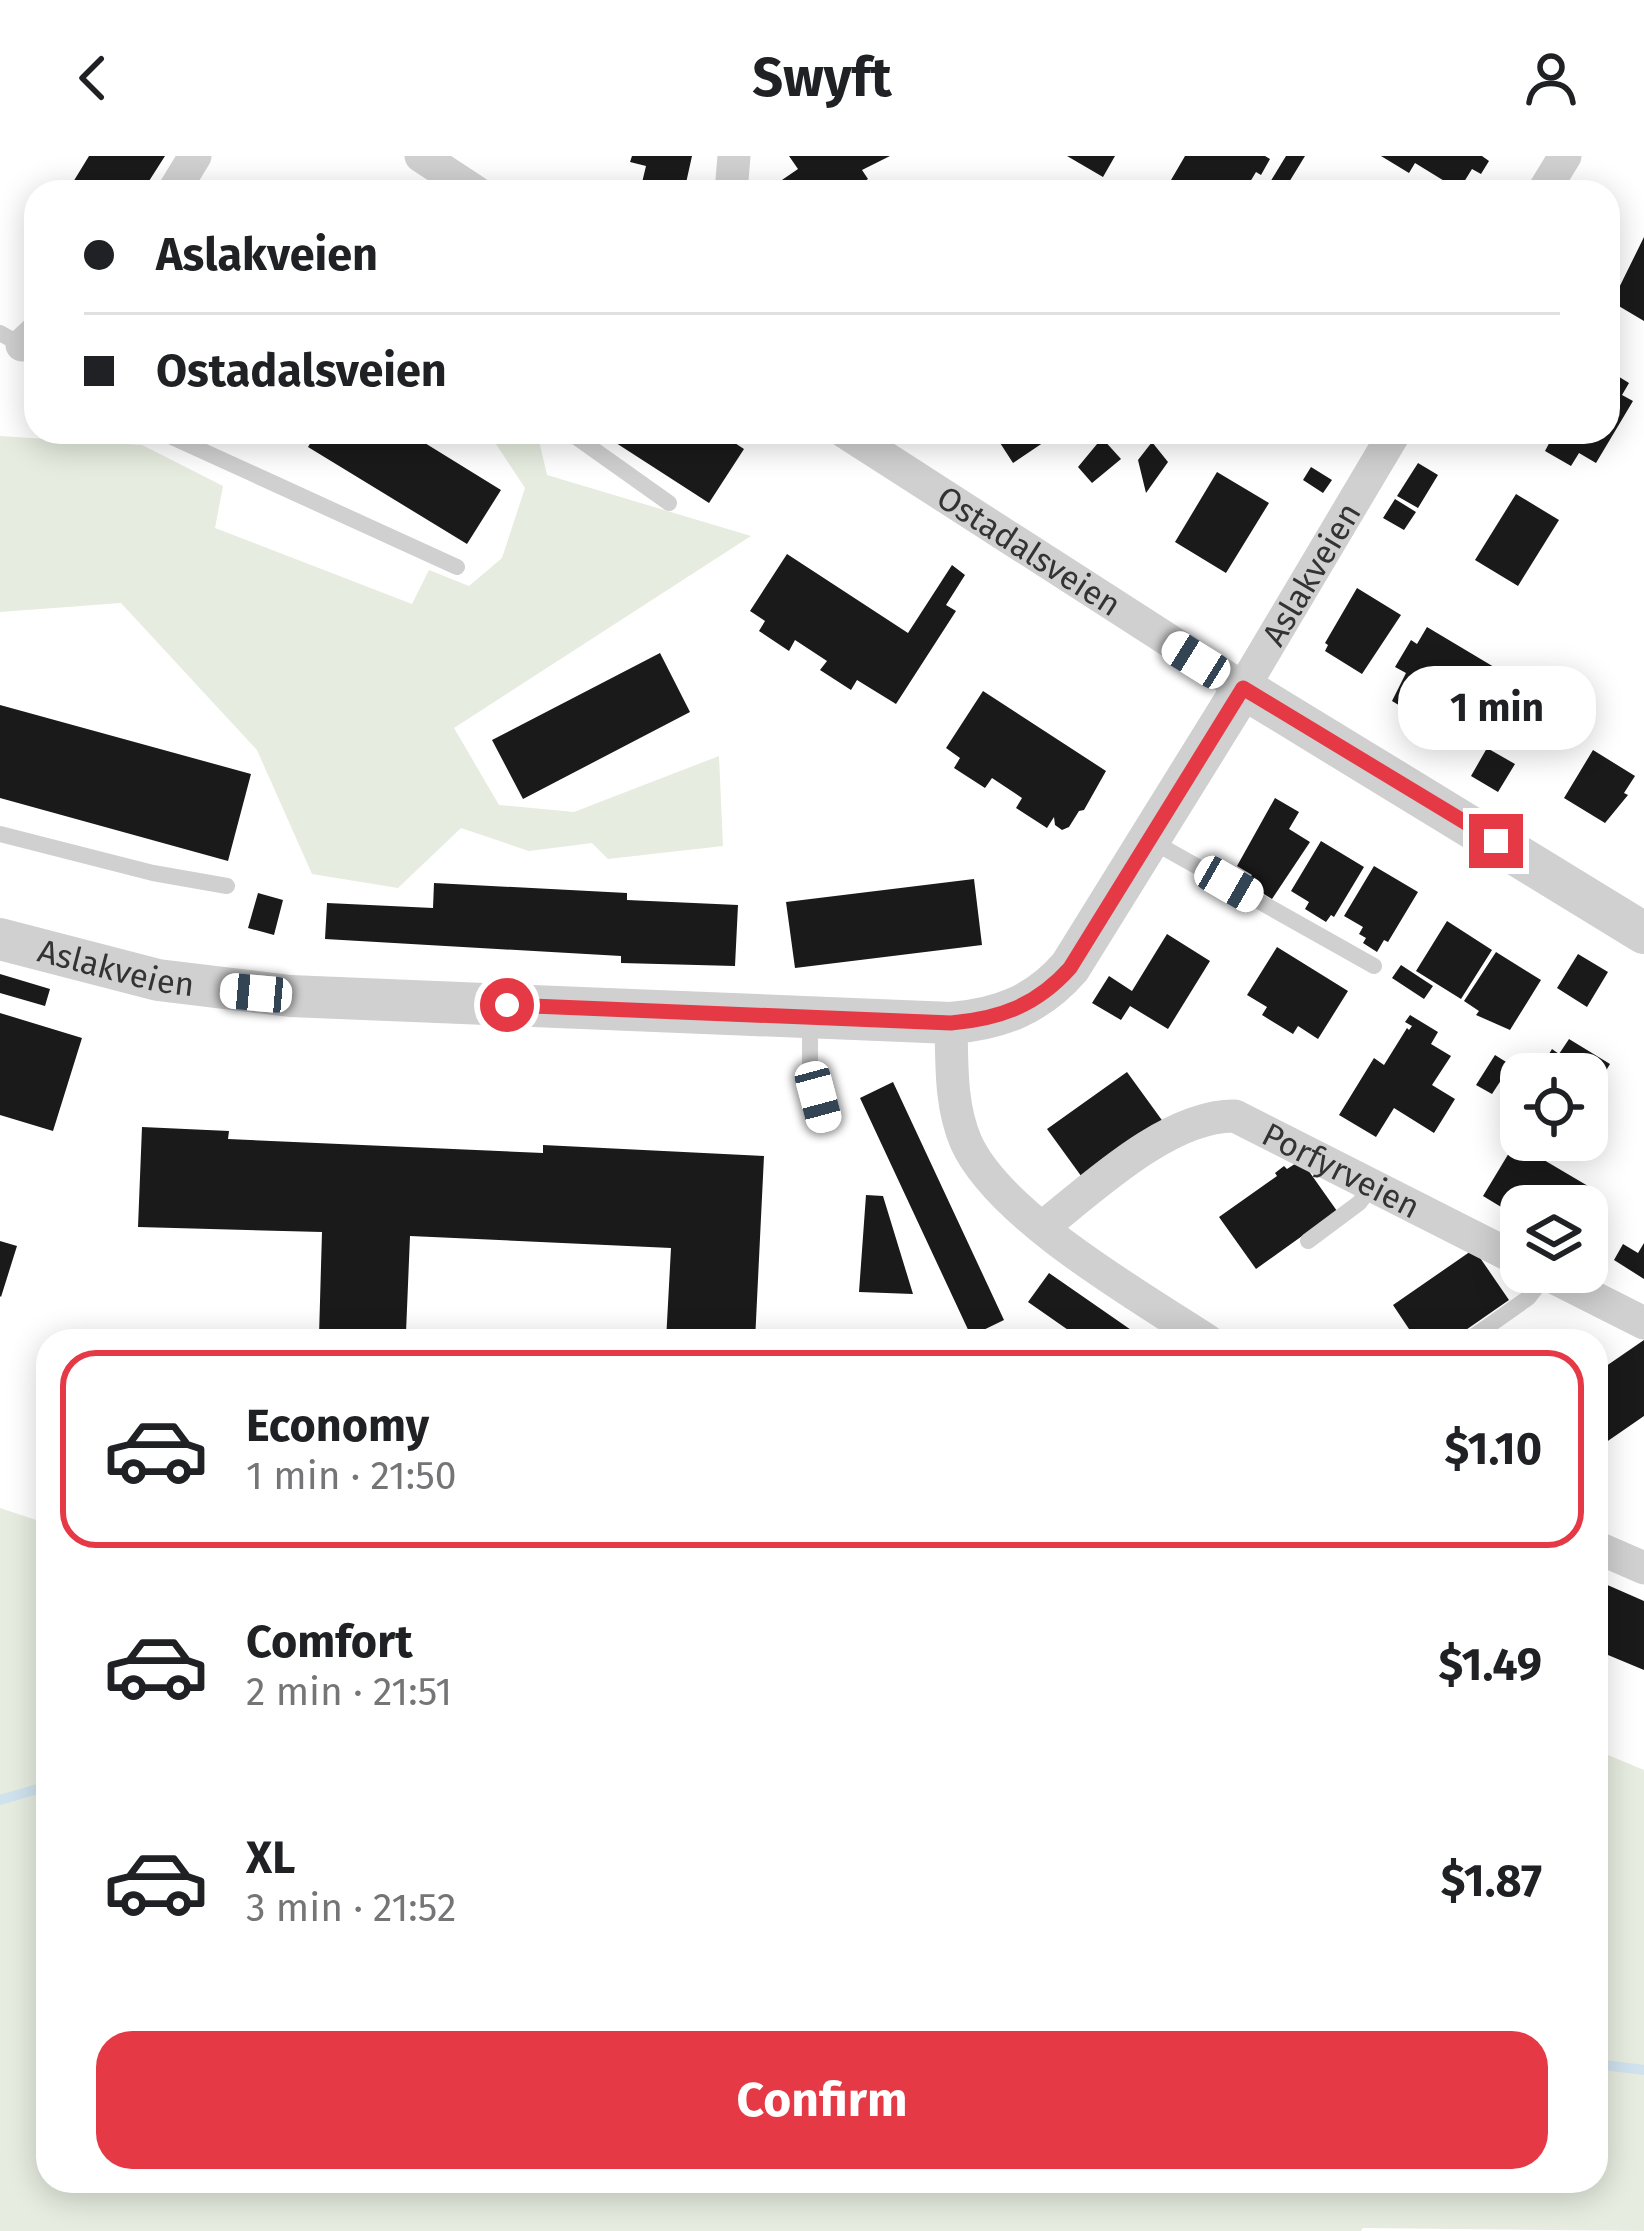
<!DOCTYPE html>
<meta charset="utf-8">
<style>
:root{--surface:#fff;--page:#f6f6f6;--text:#202124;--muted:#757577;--line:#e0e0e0;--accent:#e63946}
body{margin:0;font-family:"Fira Sans",sans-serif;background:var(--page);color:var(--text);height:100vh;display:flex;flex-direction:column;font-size:45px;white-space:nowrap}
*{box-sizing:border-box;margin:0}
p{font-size:39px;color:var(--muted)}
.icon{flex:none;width:66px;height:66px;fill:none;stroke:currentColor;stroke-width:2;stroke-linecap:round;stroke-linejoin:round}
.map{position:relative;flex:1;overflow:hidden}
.panel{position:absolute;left:36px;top:1173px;width:1572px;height:864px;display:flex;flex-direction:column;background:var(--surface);border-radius:36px;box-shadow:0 6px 30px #0003}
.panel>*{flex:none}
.top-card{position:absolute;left:24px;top:24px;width:1596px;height:264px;border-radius:36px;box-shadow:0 6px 30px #0003;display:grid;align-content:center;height:264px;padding:0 60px;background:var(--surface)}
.buttons{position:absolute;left:1500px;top:897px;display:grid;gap:24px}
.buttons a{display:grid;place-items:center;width:108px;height:108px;border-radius:24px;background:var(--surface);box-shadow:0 6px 30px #0003;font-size:60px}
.end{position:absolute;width:54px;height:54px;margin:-27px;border:15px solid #e63946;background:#fff;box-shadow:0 0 0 6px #fff}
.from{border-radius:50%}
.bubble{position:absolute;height:84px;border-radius:36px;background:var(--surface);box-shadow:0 6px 30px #0003;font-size:39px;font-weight:700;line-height:84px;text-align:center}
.car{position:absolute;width:36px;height:72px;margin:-36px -18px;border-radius:15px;box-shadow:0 0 9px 3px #0007;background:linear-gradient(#fff 24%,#345 0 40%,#fff 0 76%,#345 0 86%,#fff 0)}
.top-card b{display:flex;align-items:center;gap:42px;height:114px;font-size:45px}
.top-card b+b{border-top:3px solid var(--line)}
.top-card i{width:30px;height:30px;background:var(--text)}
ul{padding:21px 0 0;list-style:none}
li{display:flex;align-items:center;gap:36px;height:198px;margin:0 24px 18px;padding:0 36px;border:6px solid transparent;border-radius:36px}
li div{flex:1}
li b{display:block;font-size:45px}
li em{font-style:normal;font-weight:700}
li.selected{border-color:var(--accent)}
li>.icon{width:108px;height:108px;stroke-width:1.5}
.primary-button{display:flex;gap:24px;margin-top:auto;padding:24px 60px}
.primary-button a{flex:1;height:138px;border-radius:36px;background:var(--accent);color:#fff;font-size:48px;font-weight:700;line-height:138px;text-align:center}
header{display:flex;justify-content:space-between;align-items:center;height:156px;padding:0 60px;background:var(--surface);font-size:54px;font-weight:700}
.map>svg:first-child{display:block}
</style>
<header><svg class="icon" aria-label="back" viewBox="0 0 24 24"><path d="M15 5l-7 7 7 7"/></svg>Swyft<svg class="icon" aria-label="person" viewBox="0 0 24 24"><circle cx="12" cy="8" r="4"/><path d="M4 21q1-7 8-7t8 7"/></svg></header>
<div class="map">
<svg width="1644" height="2075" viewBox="0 0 1644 2075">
<rect width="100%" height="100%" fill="#fff"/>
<path fill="#e6ecdf" d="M488 276H537L547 319 751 380 454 572 499 649 574 656 719 600 723 690 608 703 592 687 529 695 461 672 398 732 312 718 257 594 121 447 0 456V280L142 289 223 330 215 372 412 448 429 414 469 430 502 402 525 332Z
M0 1352 48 1368V2025H1596V1594L1644 1614V2075L1363 2072 1361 2075H0Z"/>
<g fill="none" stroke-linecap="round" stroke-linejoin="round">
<path stroke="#cfe2ee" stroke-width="10" d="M0 1644 48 1630
M1596 1908 1644 1914"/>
</g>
<path fill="#1a1a1a" d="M89 0H165L142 36H67Z
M632 0H692L684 36 640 35 646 10 630 6Z
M789 0H890L862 14 868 23 849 36H786L779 26 798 13Z
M1067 0H1115L1103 21Z
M1185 0H1265L1270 3 1261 19 1256 16 1244 36H1164Z
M1286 0H1305L1283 36H1264Z
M1381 0H1482L1489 5 1481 18 1472 13 1459 34 1415 7 1409 17Z
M1644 81V165L1612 146Z
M1608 214 1629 227 1622 239 1633 245 1596 307 1579 297 1571 310 1545 295 1555 276H1608Z
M317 276H407L501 334 467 388 308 291Z
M599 276H718L744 293 709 347Z
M993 276H1059L1013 307Z
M1102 282 1121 303 1092 327 1078 311Z
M1152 286 1168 306 1146 337 1138 304Z
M1418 307 1438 319 1418 352 1397 340Z
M1311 311 1332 324 1323 337 1303 324Z
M1217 316 1269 347 1226 417 1175 386Z
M1516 338 1559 364 1518 430 1475 404Z
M1395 343 1416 356 1404 374 1383 362Z
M787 398 908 477 952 409 965 419 946 449 956 455 896 548 857 524 851 534 820 514 827 505 795 484 789 495 759 475 765 465 750 455Z
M1357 432 1401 459 1362 518 1325 495 1328 489 1325 487Z
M1427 471 1494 511 1473 546 1460 538 1437 572 1392 545 1406 517 1395 511 1411 484 1417 488Z
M660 497 690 556 523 643 492 584Z
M983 535 1106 615 1084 654 1079 655 1069 671 1062 674 1055 669 1054 661 1047 672 1016 652 1022 642 992 622 985 632 954 612 960 602 946 592Z
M0 549 251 618 228 705 0 642Z
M1487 592 1515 608 1498 636 1471 620Z
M1593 594 1635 620 1624 637 1628 639 1605 667 1564 642Z
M1275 642 1299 656 1289 673 1310 686 1272 743 1246 727 1252 719 1237 710Z
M1321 685 1364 711 1334 761 1331 759 1326 766 1305 753 1309 746 1291 735Z
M1374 710 1418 736 1388 786 1384 784 1377 796 1363 787 1366 782 1359 778 1363 771 1344 760Z
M974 723 982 789 795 812 786 746Z
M434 727 627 737V744L738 749 735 810 621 807V800L325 783 327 747 433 752Z
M258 737 283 744 274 779 248 772Z
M1447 765 1492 794 1461 843 1416 815Z
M1167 778 1210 805 1168 873 1130 850 1121 864 1092 847 1109 820 1132 835Z
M1277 791 1348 835 1318 883 1298 870 1293 878 1262 859 1267 851 1247 839Z
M1496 796 1541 824 1510 874 1476 859 1479 855 1464 845Z
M1578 798 1608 816 1587 851 1557 832Z
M1401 809 1433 830 1424 843 1392 822Z
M0 818 50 833 45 850 0 837Z
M0 857 82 882 53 975 0 959Z
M1410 859 1438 876 1431 888 1451 900 1432 929 1455 943 1434 977 1394 952 1376 981 1339 959 1374 902 1384 909 1407 872 1409 874 1412 870 1405 866Z
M1569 883 1610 908 1587 946V918H1537L1552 893 1559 898Z
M1495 899 1511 909 1492 938 1476 929Z
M1127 916 1164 967 1084 1024 1047 973Z
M893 926 1004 1164 971 1180 860 942Z
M142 971 229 975 228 983 543 997V989L764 1000 755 1185H666L671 1092 410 1080 406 1177H403L402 1183 319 1180 322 1076 138 1071Z
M1515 987 1588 1030 1576 1050H1521V1063L1483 1040Z
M1301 1004 1337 1055 1256 1113 1219 1061 1277 1020 1275 1017 1284 1010 1287 1013Z
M866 1039 883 1040 913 1138 859 1136Z
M0 1085 17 1090 1 1141 0 1140Z
M1644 1087V1123L1614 1104 1623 1088 1638 1097Z
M1474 1093 1509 1144 1450 1185H1417L1393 1149Z
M1049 1117 1147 1185H1084L1028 1146Z
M1644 1184V1260L1602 1289 1596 1281V1217Z
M1596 1424 1644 1445V1514L1596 1494Z"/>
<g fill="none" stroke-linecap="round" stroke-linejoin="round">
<path stroke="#d0d0d0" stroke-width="16" d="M0 177 25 191
M161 276 457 411
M569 276 669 347
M0 678 153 717 227 730
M1150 684 1374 810
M810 862V916L824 966
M1308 1085 1359 1047 1373 1029
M1470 1183 1528 1142 1547 1118"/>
<g stroke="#d0d0d0" stroke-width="33">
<path d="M421 0 476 36"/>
<path d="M173 36 195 0"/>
<path d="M731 36 734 0"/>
<path d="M1543 36 1565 0"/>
<path d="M22 189 36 176"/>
<path id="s1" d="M845 276 1243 532 1395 276"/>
<path d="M951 867C952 907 950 949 966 986 999 1060 1139 1140 1208 1185"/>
<path id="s2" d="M1043 1071C1093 1031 1169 959 1235 960L1521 1105"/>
<path d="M1543 1116 1644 1167"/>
<path d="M1596 1391 1644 1412"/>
</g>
<path stroke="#d0d0d0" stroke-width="42" id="s3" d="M0 783 158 824 290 840 951 867C1000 863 1037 849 1070 811L1243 532 1644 777"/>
</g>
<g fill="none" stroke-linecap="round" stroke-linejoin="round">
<path stroke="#e63946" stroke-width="15" d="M507 849 951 867C1000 863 1037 849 1070 812L1243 532 1496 685"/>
</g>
<g text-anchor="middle" stroke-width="12" stroke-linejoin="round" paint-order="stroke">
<g font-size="33" fill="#333" stroke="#fff">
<text dy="12" stroke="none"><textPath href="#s1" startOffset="219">Ostadalsveien</textPath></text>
<text dy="12" stroke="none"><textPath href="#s1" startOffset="606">Aslakveien</textPath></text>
<text dy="12" stroke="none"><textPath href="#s3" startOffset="120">Aslakveien</textPath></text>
<text dy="12" stroke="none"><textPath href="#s2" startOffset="345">Porfyrveien</textPath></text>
</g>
</g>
</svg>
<div class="buttons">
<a><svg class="icon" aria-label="locate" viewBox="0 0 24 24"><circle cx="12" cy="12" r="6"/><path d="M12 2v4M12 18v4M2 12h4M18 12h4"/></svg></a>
<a><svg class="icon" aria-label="layers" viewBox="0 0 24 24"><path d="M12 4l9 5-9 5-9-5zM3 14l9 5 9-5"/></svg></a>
</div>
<i class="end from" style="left:507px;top:849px"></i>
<i class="end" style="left:1496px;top:685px"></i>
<div class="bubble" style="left:1398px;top:510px;width:198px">1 min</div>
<i class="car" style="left:1196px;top:504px;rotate:302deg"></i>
<i class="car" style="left:1229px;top:728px;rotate:120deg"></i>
<i class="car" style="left:256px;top:837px;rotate:275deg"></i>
<i class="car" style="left:818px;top:941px;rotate:165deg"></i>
<div class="top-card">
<b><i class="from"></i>Aslakveien</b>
<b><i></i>Ostadalsveien</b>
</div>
<section class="panel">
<ul>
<li class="selected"><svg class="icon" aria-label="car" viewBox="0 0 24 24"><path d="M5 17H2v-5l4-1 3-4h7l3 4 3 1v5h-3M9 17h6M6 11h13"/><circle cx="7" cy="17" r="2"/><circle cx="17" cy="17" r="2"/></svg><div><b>Economy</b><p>1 min · 21:50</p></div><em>$1.10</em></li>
<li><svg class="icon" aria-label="car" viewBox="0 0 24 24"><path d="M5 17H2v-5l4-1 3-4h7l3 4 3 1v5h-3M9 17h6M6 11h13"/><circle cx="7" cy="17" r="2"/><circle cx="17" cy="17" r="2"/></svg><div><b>Comfort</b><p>2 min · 21:51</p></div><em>$1.49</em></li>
<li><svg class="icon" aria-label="car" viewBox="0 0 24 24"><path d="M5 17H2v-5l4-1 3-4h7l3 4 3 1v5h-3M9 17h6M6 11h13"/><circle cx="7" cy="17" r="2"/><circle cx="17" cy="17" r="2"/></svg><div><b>XL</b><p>3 min · 21:52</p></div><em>$1.87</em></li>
</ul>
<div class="primary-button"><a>Confirm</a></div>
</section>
</div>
